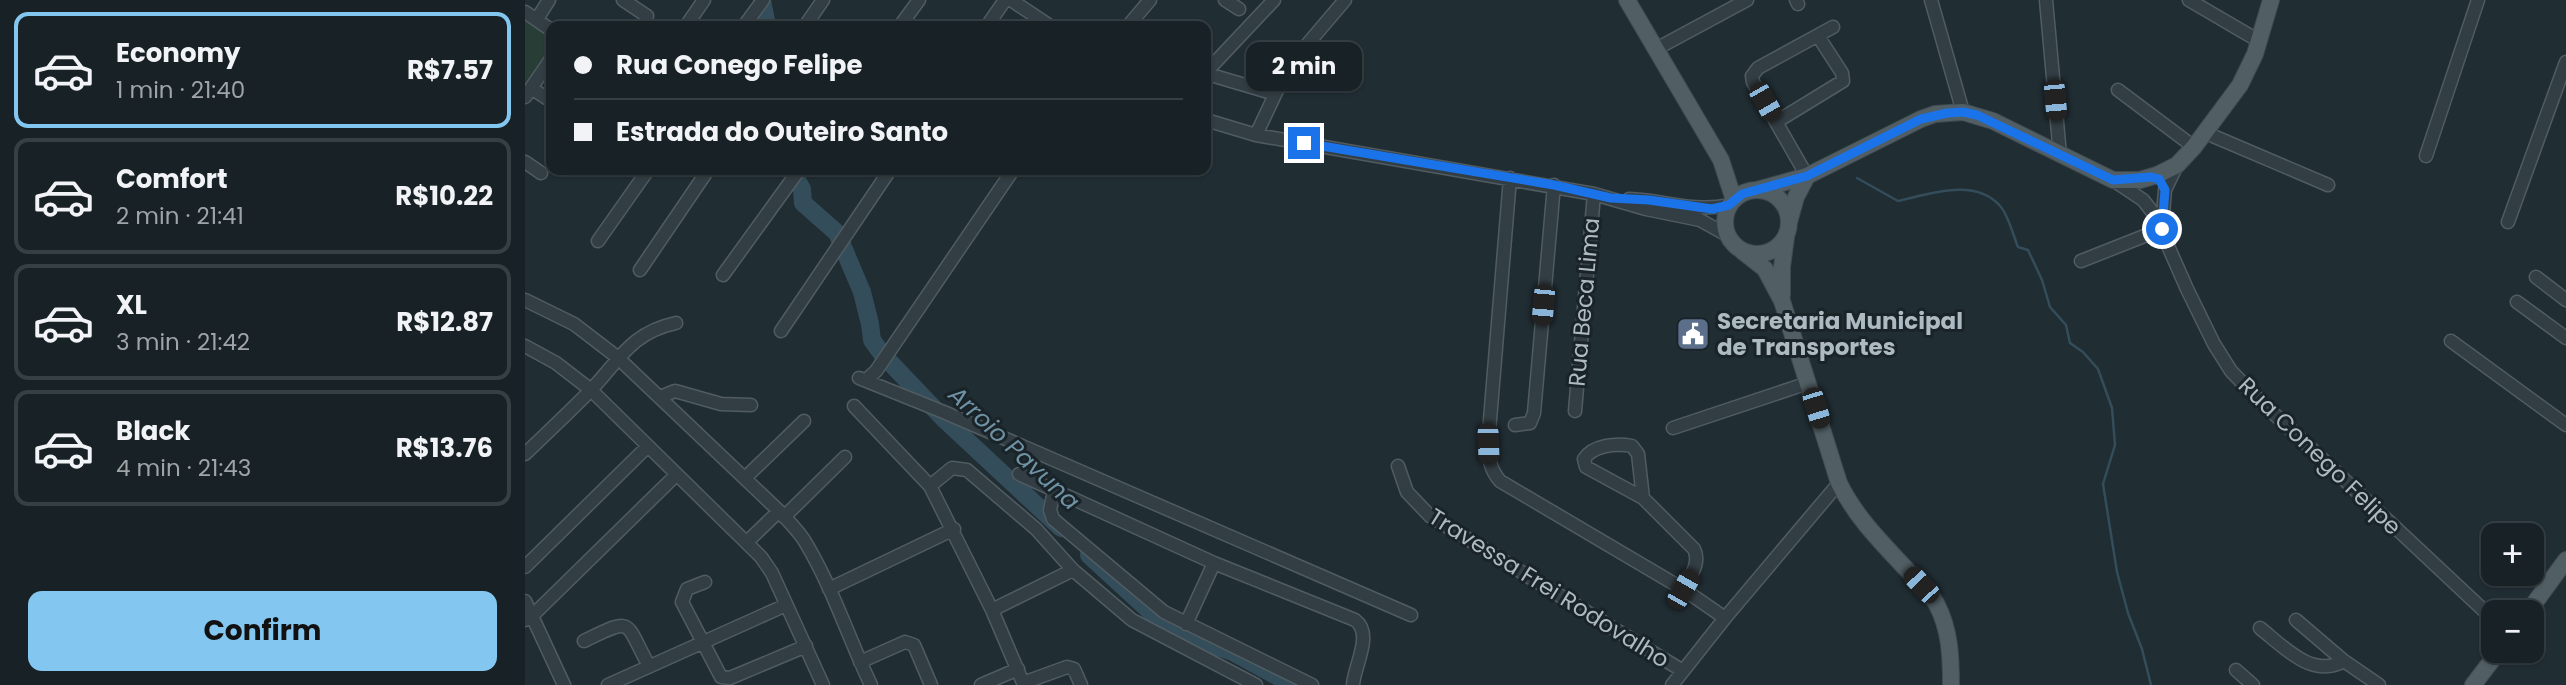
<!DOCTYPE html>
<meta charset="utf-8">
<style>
:root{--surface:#182226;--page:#252f32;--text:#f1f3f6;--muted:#9fa4a7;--line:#363f43;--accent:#83c7f0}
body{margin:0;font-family:Poppins,sans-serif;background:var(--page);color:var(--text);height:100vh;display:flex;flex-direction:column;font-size:26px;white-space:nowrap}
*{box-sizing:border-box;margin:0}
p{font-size:23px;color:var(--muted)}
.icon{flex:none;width:38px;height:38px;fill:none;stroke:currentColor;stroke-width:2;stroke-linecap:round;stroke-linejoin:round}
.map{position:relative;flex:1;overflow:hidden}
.sheet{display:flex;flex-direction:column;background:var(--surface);width:525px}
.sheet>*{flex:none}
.guide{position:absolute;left:21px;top:21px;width:665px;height:154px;border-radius:14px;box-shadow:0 2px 5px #0004,0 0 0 2px var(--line);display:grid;align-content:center;height:154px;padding:0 28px;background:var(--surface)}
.tools{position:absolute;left:1956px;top:523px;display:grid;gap:14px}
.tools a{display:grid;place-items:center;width:63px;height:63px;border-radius:14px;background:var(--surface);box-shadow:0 2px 5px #0004,0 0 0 2px var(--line);font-size:35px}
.end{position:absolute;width:32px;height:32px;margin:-16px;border:9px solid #1a73e8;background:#fff;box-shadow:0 0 0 4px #fff}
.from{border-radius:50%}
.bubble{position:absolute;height:49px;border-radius:14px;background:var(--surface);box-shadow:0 2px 5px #0004,0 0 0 2px var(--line);font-size:23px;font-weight:700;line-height:49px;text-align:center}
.car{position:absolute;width:21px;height:42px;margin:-21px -10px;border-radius:9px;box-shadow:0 0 5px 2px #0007;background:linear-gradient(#222 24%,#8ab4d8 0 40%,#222 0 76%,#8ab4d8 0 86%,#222 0)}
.guide b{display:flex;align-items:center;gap:24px;height:66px;font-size:26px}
.guide b+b{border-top:2px solid var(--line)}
.guide i{width:18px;height:18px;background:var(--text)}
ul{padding:12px 0 0;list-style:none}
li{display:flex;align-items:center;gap:21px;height:116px;margin:0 14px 10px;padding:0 14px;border:4px solid var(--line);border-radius:14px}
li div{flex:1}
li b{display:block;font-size:26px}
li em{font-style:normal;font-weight:700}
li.current{border-color:var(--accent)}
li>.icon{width:63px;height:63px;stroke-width:1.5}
.cta{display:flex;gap:14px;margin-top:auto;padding:14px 28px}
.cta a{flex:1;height:80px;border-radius:14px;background:var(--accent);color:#111;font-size:28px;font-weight:700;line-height:80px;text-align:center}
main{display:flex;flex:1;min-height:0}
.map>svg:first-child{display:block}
</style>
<main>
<section class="sheet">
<ul>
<li class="current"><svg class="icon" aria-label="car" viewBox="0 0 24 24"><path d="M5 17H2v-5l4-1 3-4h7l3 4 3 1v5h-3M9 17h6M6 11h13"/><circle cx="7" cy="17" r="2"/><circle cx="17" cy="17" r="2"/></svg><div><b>Economy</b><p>1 min · 21:40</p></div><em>R$7.57</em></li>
<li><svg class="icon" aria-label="car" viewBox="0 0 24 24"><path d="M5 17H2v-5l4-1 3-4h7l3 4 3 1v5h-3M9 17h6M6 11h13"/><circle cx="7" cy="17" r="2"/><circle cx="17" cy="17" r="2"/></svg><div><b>Comfort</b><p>2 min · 21:41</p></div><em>R$10.22</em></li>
<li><svg class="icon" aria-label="car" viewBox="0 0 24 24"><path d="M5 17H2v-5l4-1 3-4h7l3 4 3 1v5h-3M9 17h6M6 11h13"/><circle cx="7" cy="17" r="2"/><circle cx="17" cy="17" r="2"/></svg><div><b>XL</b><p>3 min · 21:42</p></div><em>R$12.87</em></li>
<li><svg class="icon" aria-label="car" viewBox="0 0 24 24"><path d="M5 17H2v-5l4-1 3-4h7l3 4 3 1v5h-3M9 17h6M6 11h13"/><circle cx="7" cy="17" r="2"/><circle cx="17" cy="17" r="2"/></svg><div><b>Black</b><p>4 min · 21:43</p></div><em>R$13.76</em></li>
</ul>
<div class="cta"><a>Confirm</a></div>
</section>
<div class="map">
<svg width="2041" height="685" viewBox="0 0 2041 685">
<rect width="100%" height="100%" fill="#202d33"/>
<path fill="#293d37" d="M0 16 26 33V52L0 89Z"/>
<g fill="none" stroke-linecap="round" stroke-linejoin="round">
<path stroke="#344d5a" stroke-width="2.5" d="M1332 178 1373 201C1405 194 1451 177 1476 207 1484 217 1488 235 1493 247L1503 250 1517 280 1525 307 1541 325 1545 343 1558 352 1573 369 1587 408 1590 445 1578 484 1592 572 1603 613 1617 649 1626 685"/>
<path stroke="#344d5a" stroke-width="18" d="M237 0 242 26
M266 170 277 189 278 203 312 233 337 292 345 324 347 340 357 354 420 420 536 528
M564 555 638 623 683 644 708 652 768 685"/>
<defs>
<path id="minor" d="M98 0 122 16
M486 0 525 26
M700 0 714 9
M749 0 683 70 686 75 750 94
M1271 0 1273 4
M1406 0 1438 112
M1521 0 1535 155
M1664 0 1734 41
M0 12 26 30
M12 19 24 0
M161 26 179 0
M219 26 238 0
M280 26 298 0
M375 26 394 0
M462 26 480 0
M603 26 625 0
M1131 49 1222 0
M6 88 26 101
M1593 90 1669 147
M0 97 26 59
M681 120 731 135 1069 194 1121 209 1175 220 1202 235
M1251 122 1318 81 1317 73 1293 36
M1681 133 1803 185
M731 135 763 67 820 0
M1901 156 1953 0
M0 162 16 173
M1282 176 1228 82 1227 76 1233 68 1308 27
M985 178 963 444C964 460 965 469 975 481L1158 589 1200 618
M1588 180 1618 200 1629 214 1662 289 1689 344 1706 371 1730 396 1969 620
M1104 199C1138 200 1170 213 1204 205
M1983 222 2041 62
M1637 226 1640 190 1652 165
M73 241 123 170
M1556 261 1637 229
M115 270 183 170
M198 275 274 170
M2011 277 2041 300
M0 300 49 324 92 357 254 511C264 522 275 532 282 545 308 589 324 639 346 685
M1992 302 2041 338
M256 331 365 170
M1926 341 2041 425
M0 346 31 363 66 390 236 557 247 573 298 685
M334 378 421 413 886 615
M341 380 351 371 488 170
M135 397 150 391 196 404 226 405
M329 406 405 486 467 610 499 685
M1050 411 1069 194
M990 425 1005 423 1009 413 1029 185
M1148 428 1283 383
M0 454C21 434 42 414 63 393 93 363 104 333 151 323
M873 466 882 492 905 516 1158 671
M494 474 689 563 830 620C849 634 829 666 828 685
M220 478 279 421
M405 486 427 468 442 470 511 529 548 570 607 620 731 685
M529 491 525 510 528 519 639 612 787 685
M1118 498 1113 454 1107 446C1091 443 1068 445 1059 459L1061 467 1118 498 1169 549C1176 564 1165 576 1158 589
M259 517 320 457
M222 542 254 511
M0 567 122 447
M180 582 162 589 157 602 196 677 205 678 281 646
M304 589 429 529
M0 601 39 685
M467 610 548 570
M0 620 6 617 151 475
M1771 620 1819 661 1854 685
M661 624 689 563
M1735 628C1759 647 1787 679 1819 661
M59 641C110 616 99 621 124 666
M335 662 380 642 389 645 406 685
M1711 670 1728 685
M498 683 542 667 549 669 556 685
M83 685 261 605
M456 685 493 669
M1147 685 1200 618 1314 483"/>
<path id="major" d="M1102 0 1196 160 1209 200
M1232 190 1282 176 1396 119 1410 114 1438 112 1468 121 1588 180H1615L1632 175 1652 165 1669 147 1715 85 1730 54 1746 0
M1200 222a32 32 0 1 1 64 0a32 32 0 1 1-64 0Z
M1264 222 1271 197 1282 176
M1217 251 1240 269 1257 301 1314 483C1331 518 1358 544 1384 572 1394 582 1406 593 1412 605 1425 630 1426 657 1426 685
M1257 295V267L1261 237
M2003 612 2041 560
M1948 685 1974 651"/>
</defs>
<use href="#minor" stroke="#505c62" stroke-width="15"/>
<use href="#major" stroke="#3f4a50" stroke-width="18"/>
<use href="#minor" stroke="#333e44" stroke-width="12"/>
<use href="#major" stroke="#515e64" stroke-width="16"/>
</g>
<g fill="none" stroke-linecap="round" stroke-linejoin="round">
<path stroke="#1a73e8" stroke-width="9" d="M779 143 1029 185 1086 198 1124 200 1187 209 1204 205 1217 194 1282 176 1396 119 1422 113 1438 112 1452 115 1588 180 1626 177 1634 179 1640 190 1637 229"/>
</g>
<defs>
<symbol id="civic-square" viewBox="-11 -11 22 22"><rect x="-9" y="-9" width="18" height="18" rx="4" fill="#5c6f8a" stroke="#192328"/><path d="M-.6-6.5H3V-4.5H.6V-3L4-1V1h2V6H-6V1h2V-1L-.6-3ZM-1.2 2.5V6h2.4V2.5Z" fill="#fff"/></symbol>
</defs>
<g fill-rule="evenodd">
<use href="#civic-square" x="1149" y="315" width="38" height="38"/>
</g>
<g text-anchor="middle" stroke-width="6" stroke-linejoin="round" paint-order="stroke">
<g font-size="23" fill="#adbac1" stroke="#192328">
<text transform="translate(1059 302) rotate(-85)" y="8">Rua Beca Lima</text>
<text transform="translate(1795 456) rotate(44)" y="8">Rua Conego Felipe</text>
<text transform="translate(1024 588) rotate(32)" y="8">Travessa Frei Rodovalho</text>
</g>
<g font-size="23" font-weight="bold" fill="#adbac1" stroke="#192328" text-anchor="start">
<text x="1192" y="329">Secretaria Municipal<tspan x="1192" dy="26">de Transportes</tspan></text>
</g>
<g font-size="24" font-style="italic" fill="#6f92a4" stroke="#192328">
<text transform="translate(489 448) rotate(43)" y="8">Arroio Pavuna</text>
</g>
</g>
</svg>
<div class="tools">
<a>+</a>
<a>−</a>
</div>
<i class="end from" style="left:1637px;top:229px"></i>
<i class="end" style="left:779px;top:143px"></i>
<div class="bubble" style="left:721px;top:42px;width:116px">2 min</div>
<i class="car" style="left:1530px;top:100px;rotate:175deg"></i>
<i class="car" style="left:1240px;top:102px;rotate:150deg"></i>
<i class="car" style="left:1018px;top:305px;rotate:185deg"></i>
<i class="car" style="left:1291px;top:408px;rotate:163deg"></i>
<i class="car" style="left:963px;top:444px;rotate:178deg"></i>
<i class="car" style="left:1396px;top:585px;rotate:317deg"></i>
<i class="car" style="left:1158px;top:589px;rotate:30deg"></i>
<div class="guide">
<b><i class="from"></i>Rua Conego Felipe</b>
<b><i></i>Estrada do Outeiro Santo</b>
</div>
</div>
</main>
